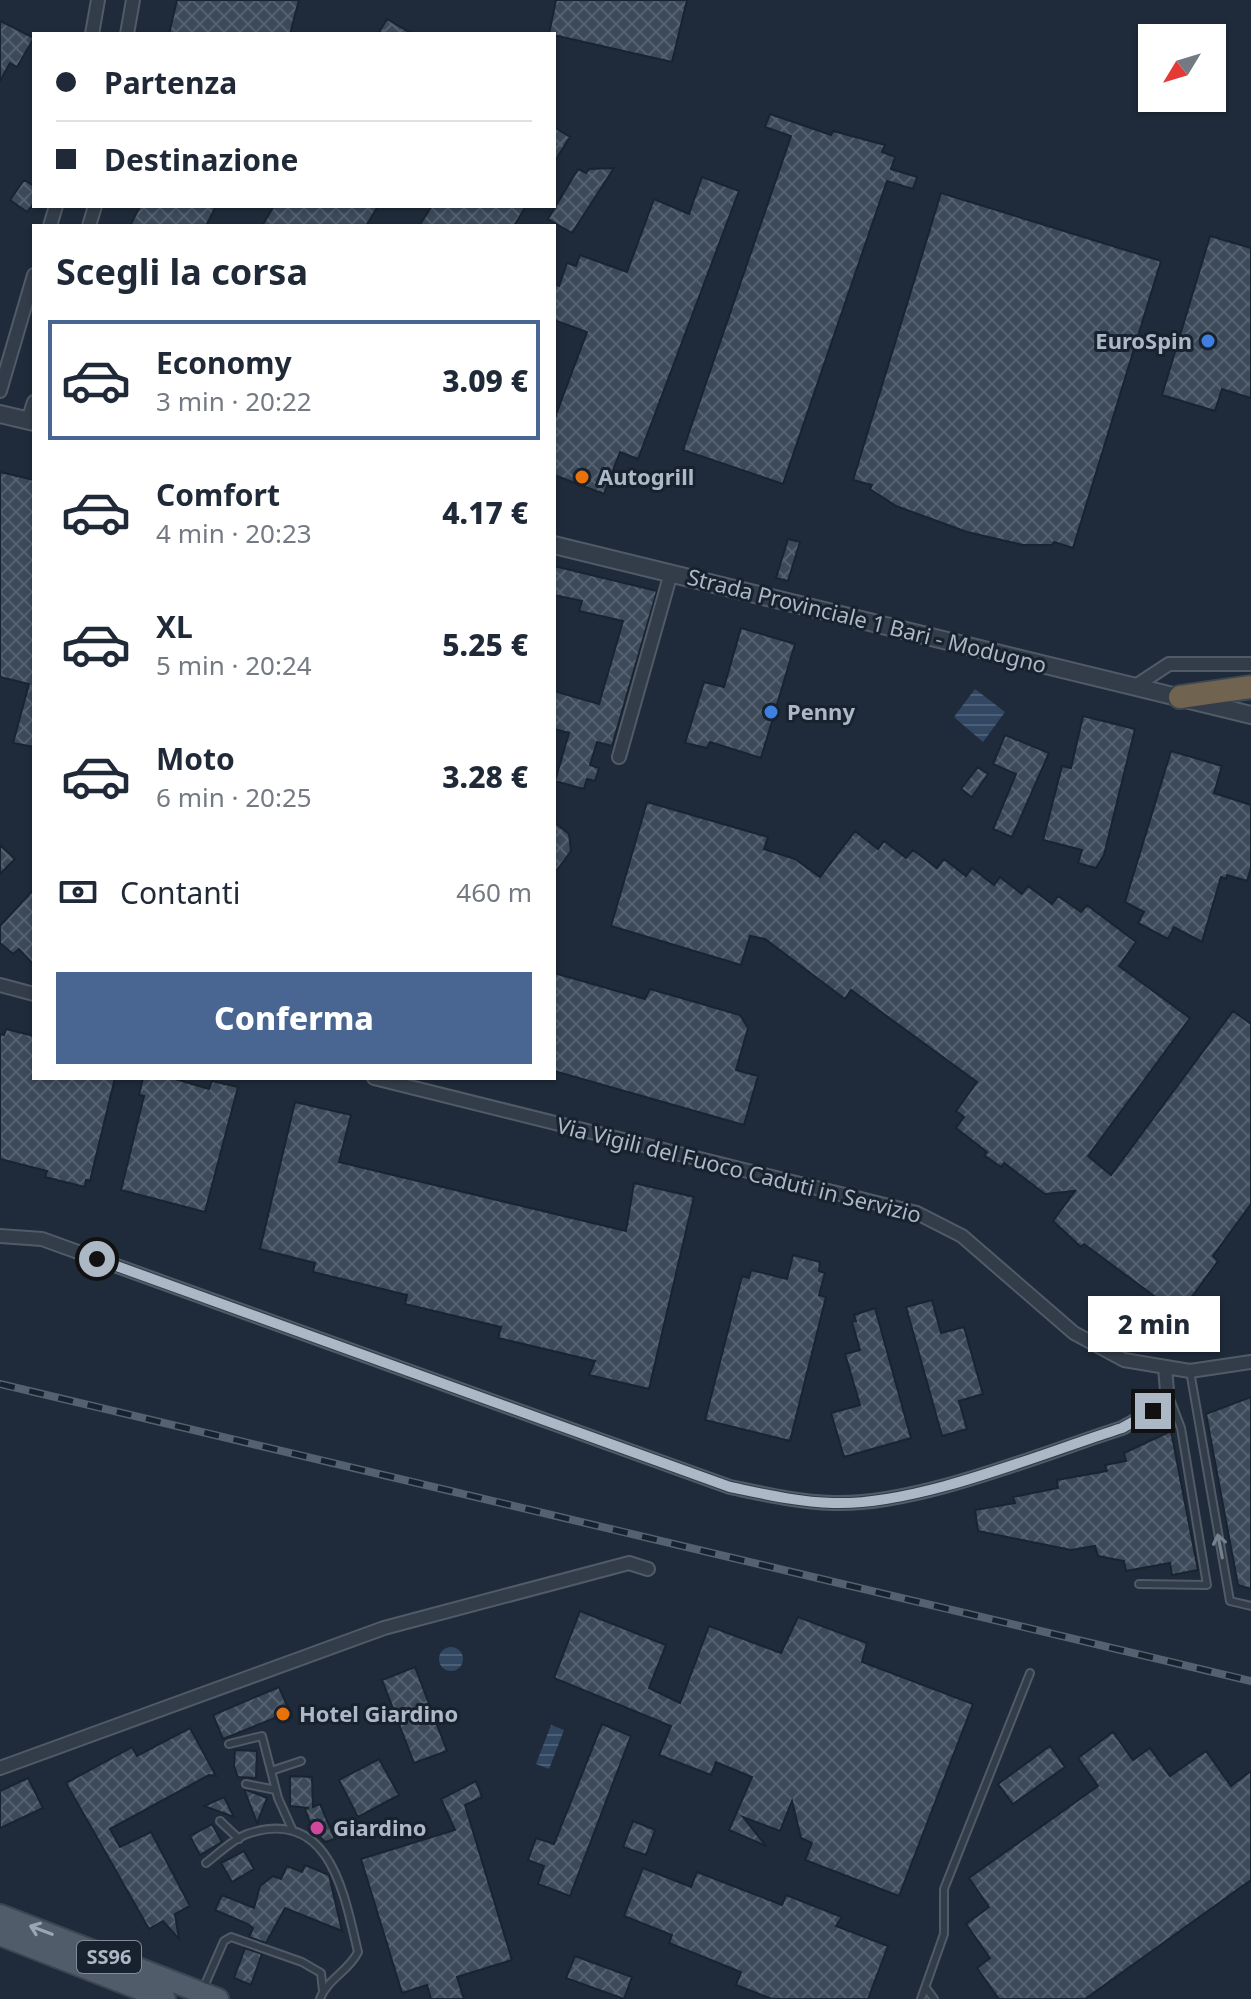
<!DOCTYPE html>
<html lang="it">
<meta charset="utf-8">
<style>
:root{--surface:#fff;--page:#f6f6f7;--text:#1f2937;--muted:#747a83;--line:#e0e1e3;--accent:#486691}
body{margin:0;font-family:"Noto Sans",sans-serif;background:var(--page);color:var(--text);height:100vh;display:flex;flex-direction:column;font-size:30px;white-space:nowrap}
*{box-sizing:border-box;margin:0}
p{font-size:26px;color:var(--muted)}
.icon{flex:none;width:44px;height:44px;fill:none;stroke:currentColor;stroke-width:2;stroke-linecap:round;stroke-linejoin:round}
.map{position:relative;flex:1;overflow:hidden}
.side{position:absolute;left:32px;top:224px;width:524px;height:856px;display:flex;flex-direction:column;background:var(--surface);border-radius:0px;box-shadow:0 2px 6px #0004}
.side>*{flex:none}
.guide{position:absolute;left:32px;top:32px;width:524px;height:176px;border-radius:0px;box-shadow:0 2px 6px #0004;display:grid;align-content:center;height:176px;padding:0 24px;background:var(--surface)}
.needle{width:52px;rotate:232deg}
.tools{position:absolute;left:1138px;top:24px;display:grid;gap:16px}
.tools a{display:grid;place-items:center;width:88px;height:88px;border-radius:0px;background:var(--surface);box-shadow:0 2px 6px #0004;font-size:40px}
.end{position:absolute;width:36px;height:36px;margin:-18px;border:10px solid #adb8c6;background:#111;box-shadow:0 0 0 4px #111}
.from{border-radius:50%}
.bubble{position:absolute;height:56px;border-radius:0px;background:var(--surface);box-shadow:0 2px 6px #0004;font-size:26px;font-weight:800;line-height:56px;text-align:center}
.guide b{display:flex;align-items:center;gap:28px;height:76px;font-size:30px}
.guide b+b{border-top:2px solid var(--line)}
.guide i{width:20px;height:20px;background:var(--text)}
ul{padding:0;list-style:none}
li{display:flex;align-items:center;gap:24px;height:120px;margin:0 16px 12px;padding:0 8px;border:4px solid transparent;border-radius:0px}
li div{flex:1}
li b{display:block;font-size:30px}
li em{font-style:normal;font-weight:800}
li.selected{border-color:var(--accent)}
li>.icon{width:72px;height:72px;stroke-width:1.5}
h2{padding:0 24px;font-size:36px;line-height:96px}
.pay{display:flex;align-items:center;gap:20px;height:88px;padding:0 24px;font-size:30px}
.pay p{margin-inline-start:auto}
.primary-button{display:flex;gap:16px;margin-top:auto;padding:16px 24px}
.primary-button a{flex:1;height:92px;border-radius:0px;background:var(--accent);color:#fff;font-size:32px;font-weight:800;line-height:92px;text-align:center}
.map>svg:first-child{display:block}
</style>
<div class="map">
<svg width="1251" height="1999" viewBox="0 0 1251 1999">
<defs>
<pattern id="water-rules" width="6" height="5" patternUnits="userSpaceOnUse" patternTransform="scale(2)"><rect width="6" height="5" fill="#314762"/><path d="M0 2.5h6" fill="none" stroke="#4c5f77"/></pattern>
<pattern id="building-cross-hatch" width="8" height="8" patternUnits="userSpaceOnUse" patternTransform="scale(2)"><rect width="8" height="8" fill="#3b4959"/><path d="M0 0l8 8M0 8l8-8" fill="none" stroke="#55616f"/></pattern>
</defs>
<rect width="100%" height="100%" fill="#1f2b3a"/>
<path fill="url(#water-rules)" d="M975 689 1005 712 983 742 954 717Z
M439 1659a12 12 0 1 1 24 0a12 12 0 1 1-24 0Z
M551 1725 564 1730 549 1769 536 1764Z"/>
<path fill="url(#building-cross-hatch)" stroke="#1a2430" stroke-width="2" d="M177 0H299L290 34H169Z
M556 0H687L672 62 549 34Z
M387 19 412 34H378Z
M0 21 34 38 17 67 10 63 0 81Z
M770 114 831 135 833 131 885 145 882 152 895 157 891 169 917 177 913 189 887 181 783 484 683 450 791 136 765 127Z
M554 127 570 137 554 162Z
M614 168 572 233 548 219 578 169 586 173 589 169Z
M702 177 739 191 638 459 620 452 604 494 554 475V420L587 332 554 320V284L559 286 567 263 576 266 580 255 627 272 654 199 689 214Z
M24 180 34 186V203L27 212 10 200Z
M941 193 1161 261 1073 548 1054 542 1052 545H1023L967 532 896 506 870 489 872 485 853 480Z
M140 206H216L206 226H130Z
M274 206H378L366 226H262Z
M432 206H526L514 226H419Z
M1210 236 1251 248V398L1222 389 1215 411 1162 395Z
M0 472 34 480V747L13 743 29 684 0 677Z
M788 539 800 542 788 581 776 578Z
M554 566 657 591 612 746 597 742 590 765 599 768 595 781 587 779 584 789 555 781 569 733 554 729V691L599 704 623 621 579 611 582 601 554 595Z
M741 628 795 644 761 758 710 742 707 748 685 743 704 682 724 687Z
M1083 716 1135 729 1104 855 1096 868 1078 863 1082 850 1043 840 1062 766 1071 768Z
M1005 735 1049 753 1012 837 993 829 1016 774 993 764Z
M1171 751 1222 766 1214 793 1251 805V868L1247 881 1227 875 1226 879 1221 877 1202 942 1174 927 1168 939 1138 923 1144 912 1125 902Z
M978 767 988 774 972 797 961 789Z
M647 802 768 837 764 849 795 859 820 877 855 831 878 849 884 841 906 858 913 850 937 868 944 859 966 876 972 868 994 885 1000 877 1022 894 1028 886 1052 904 1058 896 1081 912 1087 905 1136 942 1119 966 1190 1018 1088 1156 1111 1175 1233 1011 1251 1024V1204L1213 1256 1218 1261 1177 1317 1166 1309 1169 1307 1084 1244 1081 1247 1053 1221 1075 1191 1045 1194 1004 1163 1001 1167 984 1155 987 1152 956 1128 964 1117 956 1111 977 1082 851 990 845 999 765 939 750 936 741 965 611 926Z
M554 822 569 834 571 851 554 874Z
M0 845 15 859 0 874Z
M34 889V965L19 949 13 954 0 943V926Z
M554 973 645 999 650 989 740 1015 748 1028 736 1070 758 1076 744 1125 554 1071Z
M6 1029 34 1036V1078H115L90 1181 86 1180 85 1187 45 1177 47 1171 0 1159V1034L4 1035Z
M143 1078H172L209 1089 212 1081 238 1087 205 1212 121 1190 144 1096 139 1095Z
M295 1102 351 1115 339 1162 626 1231 634 1183 694 1197 649 1389 589 1375 595 1361 498 1338 501 1327 405 1304 407 1295 313 1272 315 1263 260 1249Z
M793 1255 820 1262 819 1271 825 1273 819 1295 826 1297 790 1441 705 1420 742 1276 749 1278 751 1270 787 1279Z
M932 1300 941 1333 964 1327 983 1394 959 1401 967 1429 942 1436 906 1307Z
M875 1308 911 1438 844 1457 831 1413 860 1405 845 1354 860 1350 852 1322 856 1321 854 1315Z
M1251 1397V1589L1238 1585 1206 1414Z
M1171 1431 1198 1570 1172 1575 1170 1563 1126 1571 1124 1561 1098 1556 1095 1546 1071 1550 978 1531 975 1510 1015 1503 1013 1497 1058 1488 1057 1480 1107 1471 1105 1465 1126 1461 1124 1453Z
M580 1611 666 1645 649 1688 680 1703 709 1626 781 1653 798 1617 867 1643 862 1662 973 1704 899 1896 805 1860 812 1843 801 1838 792 1801 780 1831 743 1817 766 1846 729 1830 752 1777 716 1762 711 1775 659 1755 671 1726 554 1678Z
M415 1667 447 1751 414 1763 382 1680Z
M279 1687 292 1717 280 1722 277 1717 223 1739 213 1715Z
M602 1724 631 1736 570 1896 538 1884 544 1866 528 1860 536 1838 554 1844Z
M190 1728 216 1776 209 1775 110 1829 120 1847 151 1832 190 1906 175 1914 179 1939 163 1921 149 1929 66 1783 132 1747 137 1756Z
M1113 1732 1133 1760 1150 1748 1170 1776 1206 1751 1231 1786 1251 1771V1880L1085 1999H999L977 1968 990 1958 966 1924 989 1907 969 1878 1098 1786 1078 1758Z
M1050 1746 1065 1767 1013 1804 998 1784Z
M235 1750 257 1751 256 1778 238 1777 234 1766Z
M379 1759 399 1795 358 1817 339 1780Z
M290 1776 312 1777 313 1807 320 1804 335 1839 325 1842 313 1830 305 1809 309 1808 290 1806Z
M28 1778 43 1808 0 1828V1791Z
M476 1781 482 1797 465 1805 512 1960 457 1977 464 1999H431L427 1985 402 1993 361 1859 455 1830 441 1799Z
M244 1789 267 1798 257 1823Z
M224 1797 234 1817 204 1806Z
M633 1821 655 1830 646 1855 623 1847Z
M212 1824 222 1842 200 1855 190 1836Z
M244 1851 254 1869 232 1882 221 1863Z
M305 1865 329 1875 342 1931 285 1908 266 1943 249 1937 253 1928 248 1924 215 1910 222 1895 254 1908 260 1886 273 1876 281 1879 287 1866 302 1872Z
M643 1868 691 1887 697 1872 782 1905 786 1895 842 1917 836 1926 888 1946 868 1999H772L736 1985 741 1972 669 1943 672 1935 624 1916Z
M245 1948 262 1954 251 1985 234 1978Z
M575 1956 632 1977 624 1999 566 1978Z"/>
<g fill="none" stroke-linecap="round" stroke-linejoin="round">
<defs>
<path id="service" d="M1190 1371 1230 1601 1251 1606
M1139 1584 1207 1585 1181 1428 1167 1391
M229 1744 262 1736 278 1798 292 1829
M271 1771 301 1761
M246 1784 276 1790
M220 1821 239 1839
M206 1863C218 1854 233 1839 247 1834 330 1806 344 1893 358 1952 349 1971 327 1979 320 1999
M926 1988 934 1999
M203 1989 224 1941 231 1937 302 1962 321 1973 323 1991
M921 1999 944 1934V1889L1030 1673"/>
<path id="minor" d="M92 34 98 0
M127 34 133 0
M50 226 56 206
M89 226 95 206
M0 391 34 275
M28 420 34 402
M1134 687 1169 664H1251
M619 757 671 573
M0 985 34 994
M374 1078 917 1213 962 1236 1074 1333 1124 1360 1190 1371 1251 1362
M0 1236 42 1239 730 1487C764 1494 798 1502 833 1503 916 1506 1041 1454 1122 1428L1153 1411 1167 1391 1165 1368
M0 1768 384 1628 629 1563 648 1569"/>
<path id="tertiary" d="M0 414 34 422
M554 545 1251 715"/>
<path id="primary" d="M0 1915 218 1999
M0 1935 165 1999"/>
<path id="motorway" d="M1180 697 1251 687"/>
</defs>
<use href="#service" stroke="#505b67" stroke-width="10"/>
<use href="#minor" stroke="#505b67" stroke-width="16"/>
<use href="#tertiary" stroke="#505b67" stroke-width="20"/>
<use href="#primary" stroke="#3c4653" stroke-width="24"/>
<use href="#motorway" stroke="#3d4854" stroke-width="26"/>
<use href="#service" stroke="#333d4a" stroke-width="6"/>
<use href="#minor" stroke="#333d4a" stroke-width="12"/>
<use href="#tertiary" stroke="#333d4a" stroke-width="16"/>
<use href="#primary" stroke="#515c6a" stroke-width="20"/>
<use href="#motorway" stroke="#70634f" stroke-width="22"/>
<defs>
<path id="rail" d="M0 1384 1251 1681"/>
</defs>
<use href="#rail" stroke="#546171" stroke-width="8"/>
<use href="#rail" stroke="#18222e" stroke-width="5" stroke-dasharray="15" stroke-linecap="butt"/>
</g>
<defs><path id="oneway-shaft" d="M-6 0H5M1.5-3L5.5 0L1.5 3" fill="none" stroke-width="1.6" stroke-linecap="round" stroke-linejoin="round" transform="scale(2)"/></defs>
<use stroke="#76818e" href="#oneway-shaft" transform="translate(1220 1546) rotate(-101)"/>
<use stroke="#9ba6b4" href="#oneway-shaft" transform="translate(41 1930) rotate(-159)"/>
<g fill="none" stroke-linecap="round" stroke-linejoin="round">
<path stroke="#adb8c6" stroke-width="10" d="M97 1259 730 1487C764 1494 798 1502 833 1503 917 1506 1040 1454 1122 1428L1153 1411"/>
</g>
<g fill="#3f7fe0" stroke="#18222e" stroke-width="3">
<circle cx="1208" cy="341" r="8"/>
<circle cx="771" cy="712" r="8"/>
</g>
<g fill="#e8710a" stroke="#18222e" stroke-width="3">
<circle cx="582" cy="477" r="8"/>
<circle cx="283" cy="1714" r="8"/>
</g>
<circle fill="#d1479c" stroke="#18222e" stroke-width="3" cx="317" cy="1828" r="8"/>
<g text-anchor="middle" stroke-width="6" stroke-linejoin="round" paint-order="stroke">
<rect fill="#18222e" stroke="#808b98" stroke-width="2" x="77" y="1941" width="64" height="32" rx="6"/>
<g font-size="20" font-weight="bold" fill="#adb8c6">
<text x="109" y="1964">SS96</text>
</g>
<g font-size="22" font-weight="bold" fill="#adb8c6" stroke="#18222e" text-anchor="start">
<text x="1192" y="349" text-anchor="end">EuroSpin</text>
<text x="598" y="485">Autogrill</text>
<text x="787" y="720">Penny</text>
<text x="299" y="1722">Hotel Giardino</text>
<text x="333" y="1836">Giardino</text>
</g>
<g font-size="22" fill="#adb8c6" stroke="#18222e">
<text transform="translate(867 621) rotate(14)" y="8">Strada Provinciale 1 Bari - Modugno</text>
<text transform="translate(739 1170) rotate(14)" y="8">Via Vigili del Fuoco Caduti in Servizio</text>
</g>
</g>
</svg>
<div class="tools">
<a><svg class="needle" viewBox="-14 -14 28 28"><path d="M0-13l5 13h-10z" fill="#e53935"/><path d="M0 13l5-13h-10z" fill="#747a83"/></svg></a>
</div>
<i class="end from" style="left:97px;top:1259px"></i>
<i class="end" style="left:1153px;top:1411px"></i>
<div class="bubble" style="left:1088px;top:1296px;width:132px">2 min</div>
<div class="guide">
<b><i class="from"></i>Partenza</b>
<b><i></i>Destinazione</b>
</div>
<section class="side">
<h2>Scegli la corsa</h2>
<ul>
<li class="selected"><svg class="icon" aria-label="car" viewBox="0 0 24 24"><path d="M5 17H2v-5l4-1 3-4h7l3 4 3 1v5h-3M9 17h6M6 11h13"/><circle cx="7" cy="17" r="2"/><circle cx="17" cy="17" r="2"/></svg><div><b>Economy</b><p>3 min · 20:22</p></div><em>3.09 €</em></li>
<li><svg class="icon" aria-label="car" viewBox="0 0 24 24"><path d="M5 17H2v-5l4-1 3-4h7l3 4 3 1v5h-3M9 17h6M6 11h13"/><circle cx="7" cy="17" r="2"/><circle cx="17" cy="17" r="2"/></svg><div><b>Comfort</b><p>4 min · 20:23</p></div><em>4.17 €</em></li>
<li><svg class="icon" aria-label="car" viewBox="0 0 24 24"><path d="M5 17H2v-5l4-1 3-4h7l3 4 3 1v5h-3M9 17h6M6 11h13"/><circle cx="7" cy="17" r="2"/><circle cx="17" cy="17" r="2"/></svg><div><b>XL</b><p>5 min · 20:24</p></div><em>5.25 €</em></li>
<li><svg class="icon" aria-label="car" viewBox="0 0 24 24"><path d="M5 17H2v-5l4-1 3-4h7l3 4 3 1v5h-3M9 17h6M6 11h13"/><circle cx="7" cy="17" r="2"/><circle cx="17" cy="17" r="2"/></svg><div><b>Moto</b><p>6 min · 20:25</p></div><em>3.28 €</em></li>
</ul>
<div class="pay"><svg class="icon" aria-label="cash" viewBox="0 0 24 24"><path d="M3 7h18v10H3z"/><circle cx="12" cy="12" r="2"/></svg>Contanti<p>460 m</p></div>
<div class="primary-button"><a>Conferma</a></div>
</section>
</div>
